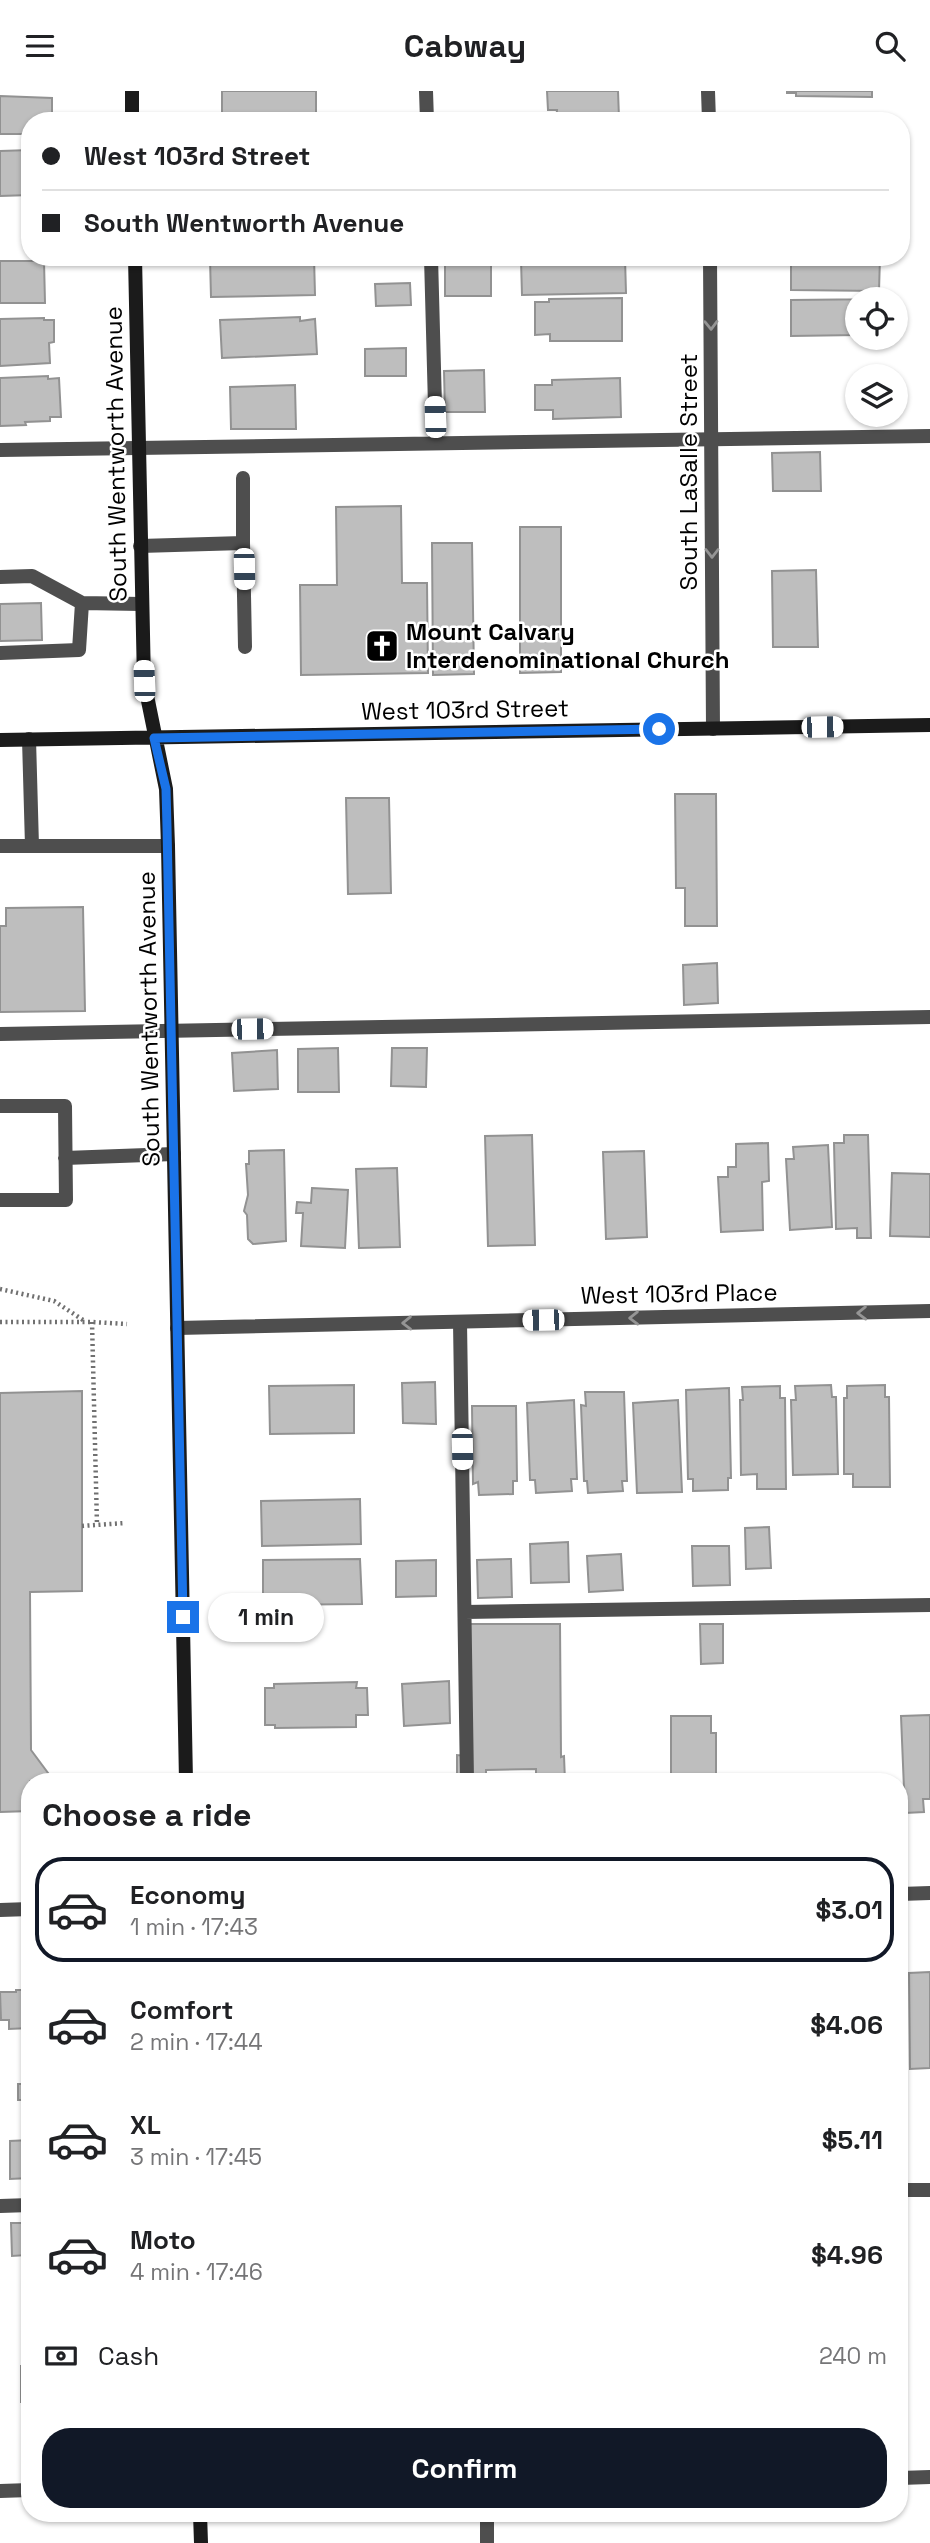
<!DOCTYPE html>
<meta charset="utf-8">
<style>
:root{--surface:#fff;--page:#f6f6f6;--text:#202124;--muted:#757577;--line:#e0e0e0;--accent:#111827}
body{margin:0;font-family:"Space Grotesk",sans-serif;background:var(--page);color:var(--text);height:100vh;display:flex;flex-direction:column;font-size:26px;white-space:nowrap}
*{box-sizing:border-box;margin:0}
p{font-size:23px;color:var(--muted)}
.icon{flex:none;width:38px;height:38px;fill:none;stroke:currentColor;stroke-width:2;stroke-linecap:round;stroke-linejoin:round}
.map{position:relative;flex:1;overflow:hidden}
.drawer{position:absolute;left:21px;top:1682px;width:887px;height:749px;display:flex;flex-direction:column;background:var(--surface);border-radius:28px;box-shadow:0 2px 5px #0004}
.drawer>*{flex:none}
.hud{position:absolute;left:21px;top:21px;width:889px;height:154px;border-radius:28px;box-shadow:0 2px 5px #0004;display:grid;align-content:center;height:154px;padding:0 21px;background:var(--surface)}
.fabs{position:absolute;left:845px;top:196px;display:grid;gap:14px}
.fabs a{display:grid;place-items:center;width:63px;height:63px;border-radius:50%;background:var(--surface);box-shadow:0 2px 5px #0004;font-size:35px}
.end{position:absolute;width:32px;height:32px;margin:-16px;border:9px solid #1a73e8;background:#fff;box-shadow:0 0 0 4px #fff}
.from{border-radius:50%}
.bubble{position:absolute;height:49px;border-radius:24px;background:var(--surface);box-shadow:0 2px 5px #0004;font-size:23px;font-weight:600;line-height:49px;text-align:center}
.car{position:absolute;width:21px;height:42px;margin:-21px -10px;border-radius:9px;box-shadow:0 0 5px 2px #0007;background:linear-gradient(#fff 24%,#345 0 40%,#fff 0 76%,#345 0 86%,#fff 0)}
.hud b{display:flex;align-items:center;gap:24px;height:66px;font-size:26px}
.hud b+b{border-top:2px solid var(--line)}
.hud i{width:18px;height:18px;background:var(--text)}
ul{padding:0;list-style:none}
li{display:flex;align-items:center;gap:21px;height:105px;margin:0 14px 10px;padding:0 7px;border:4px solid transparent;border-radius:28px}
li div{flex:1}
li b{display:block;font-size:26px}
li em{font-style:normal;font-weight:600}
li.active{border-color:var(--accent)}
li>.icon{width:63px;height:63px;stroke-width:1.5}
h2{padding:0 21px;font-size:32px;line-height:84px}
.pay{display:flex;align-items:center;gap:18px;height:77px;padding:0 21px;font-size:26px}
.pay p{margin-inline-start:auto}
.cta{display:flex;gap:14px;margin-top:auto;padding:14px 21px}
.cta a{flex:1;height:80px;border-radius:28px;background:var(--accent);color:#fff;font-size:28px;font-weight:600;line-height:80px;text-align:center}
header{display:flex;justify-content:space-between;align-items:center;height:91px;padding:0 21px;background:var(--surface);font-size:32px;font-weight:600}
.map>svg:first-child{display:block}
</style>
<header><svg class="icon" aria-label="menu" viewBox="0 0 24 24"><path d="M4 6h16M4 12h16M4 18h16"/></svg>Cabway<svg class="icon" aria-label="search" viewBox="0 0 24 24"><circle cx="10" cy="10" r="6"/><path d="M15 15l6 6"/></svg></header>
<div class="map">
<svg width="930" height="2452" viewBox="0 0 930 2452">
<rect width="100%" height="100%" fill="#fff"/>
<path fill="#bebebe" stroke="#929292" stroke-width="2" d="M222 0H316V30H222Z
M547 0H618L619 27 556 29 557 19H548Z
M787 0H872V6L796 5V2H787Z
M0 5 52 7V30H30V43H0Z
M30 59V104L0 105V60Z
M222 166H314L315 204 211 206 210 168H222Z
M791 166H880L879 200 791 199Z
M625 167 626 202 522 204 521 169Z
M445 168H491V205H445Z
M0 170H44L45 212H0Z
M410 192 411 214 376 215 375 193Z
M622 207V250H550V243L535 244V211H549V208Z
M858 208V244L791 245V209L886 208Z
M300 226V230L315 228 317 263 222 267 220 229Z
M44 227V229H54V251L49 252 50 272 0 275V228Z
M406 257V285H365V258Z
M484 279 485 321H445L444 280Z
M48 285V288L59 287 61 326H50V330L25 331 26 334 0 335V287Z
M620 287 621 326 553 328V319H535V294H552V289Z
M295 294 296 338H231L230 296Z
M820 361 821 400H773L772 362Z
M401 415 402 492H427L428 582 301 584 300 494H337L336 416Z
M520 436H561V581L520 582Z
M432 452H472L474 583 433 584Z
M816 479 818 556H773L772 480Z
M41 512 42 549 0 550V513Z
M675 703H716L717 835H685V797H676Z
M346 707H389L391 802 348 803Z
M83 816 85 920 0 921V835H6V817Z
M717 872 718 912 684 914 683 874Z
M338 957 339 1001H298V958Z
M392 957H427L426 996 391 995Z
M277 959 278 998 234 1000 232 962Z
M532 1044 535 1154 488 1155 485 1045Z
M844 1044H868L871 1147H857V1137L836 1138 834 1052H844Z
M768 1052 769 1090 762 1091 763 1139 721 1141 718 1086H728V1076H736V1053Z
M828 1054 832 1136 790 1139 786 1068H794L793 1056Z
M284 1059 286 1150 253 1153 248 1148 247 1124 244 1120 248 1104 246 1073H249V1060Z
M644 1060 647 1146 606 1148 603 1061Z
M397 1077 400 1156 359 1157 356 1078Z
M892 1082 930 1083V1146L890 1145Z
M312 1097 348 1099 345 1157 301 1155 303 1122H296L297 1111 311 1112Z
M435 1291 436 1333 403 1332 402 1292Z
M354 1294V1342L270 1343 269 1295Z
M831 1294 832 1306H836L838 1383 793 1384 791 1309H796L795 1295Z
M885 1294V1306H889L890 1396H853V1383H844V1307H847V1295Z
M780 1295V1307H785L786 1398H757V1383L741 1384 740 1309H743L742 1296Z
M729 1297 731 1387H728V1399L693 1400V1388H688L686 1299Z
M82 1300V1500L30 1501 31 1659 54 1690H30V1720L0 1721V1302Z
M585 1301H624L627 1390H622L623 1400 588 1402 587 1390H584L581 1314 586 1315Z
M574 1309 577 1388H571L572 1400 536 1402 535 1389H530L527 1312Z
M678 1309 682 1401 637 1402 633 1312Z
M472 1315H516L517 1390H513V1403L479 1404 478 1391 473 1393Z
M360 1408 361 1453 262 1455 261 1410Z
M769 1436 771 1477 746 1478 745 1437Z
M568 1451 569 1491 531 1492 530 1453Z
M692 1455H729L730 1494 693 1495Z
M621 1463 623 1499 589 1501 587 1465Z
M360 1468 362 1513 263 1514V1469Z
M511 1468 512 1506 478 1507 477 1469Z
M436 1469V1505L396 1506V1470Z
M466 1533H560L561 1666 564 1665 565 1690H536V1678L486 1679V1690H457V1664L467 1665Z
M700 1533H723V1572L701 1573Z
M449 1590 450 1632 404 1635 402 1593Z
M357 1591 356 1597H367L368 1624H356V1636L275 1637V1634H265V1597H274V1593Z
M930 1624V1708H923L924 1721 905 1722 901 1625Z
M671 1625H711V1642H716V1690H671Z
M930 1881V1977L910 1978 909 1882Z
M900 1893 901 1917H904L902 1978H900Z
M16 1899H30V1937L9 1938V1929H1L0 1901H16Z
M18 1993H30V2009H18Z
M901 2041V2079H900V2042Z
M30 2049V2087L10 2088V2050Z
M30 2129V2169H27V2164L12 2165 11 2132H30Z
M900 2239H905V2309H900Z
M21 2275 30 2276V2311H21Z"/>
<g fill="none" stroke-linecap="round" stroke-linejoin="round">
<path stroke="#707070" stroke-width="4.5" stroke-dasharray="2 3.5" stroke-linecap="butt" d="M0 1198 54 1210 83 1229
M0 1231H92L127 1233
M92 1231 97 1434
M82 1435 125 1432"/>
<path stroke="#4e4e4e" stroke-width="14" d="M426 0 427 30
M431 166 436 352
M0 359 930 345
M243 387V452
M140 455 243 452 245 556
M0 486 32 485 82 512 141 513
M0 562 79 559 82 512
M29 648 32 755
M0 755H168
M0 943 930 926
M0 1015H65L66 1109H0
M65 1067 174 1063
M460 1231 467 1690
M465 1521 930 1514
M900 2099H930
M0 2115 30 2114
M487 2422V2452"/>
<path stroke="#4e4e4e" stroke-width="14" d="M708 0 709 30
M710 166 713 638
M177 1237 930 1220
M900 1803 930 1802
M0 1819 30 1818
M900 2387 930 2386
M0 2400 30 2399"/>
<path stroke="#1b1b1b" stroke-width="14" d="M132 0V30
M135 166 144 590 166 698 168 755 186 1690
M0 649 930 634
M200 2422 201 2452"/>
</g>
<defs><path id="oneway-chevron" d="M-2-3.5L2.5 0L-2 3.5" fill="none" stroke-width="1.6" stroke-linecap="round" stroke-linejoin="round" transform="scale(1.75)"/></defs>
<g stroke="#959595">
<use href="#oneway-chevron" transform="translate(711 234) rotate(89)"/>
<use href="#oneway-chevron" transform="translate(712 462) rotate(90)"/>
<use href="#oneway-chevron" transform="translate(862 1222) rotate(179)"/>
<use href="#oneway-chevron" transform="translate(634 1227) rotate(179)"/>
<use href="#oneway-chevron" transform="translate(407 1232) rotate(179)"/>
</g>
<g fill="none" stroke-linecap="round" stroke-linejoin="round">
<path stroke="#1a73e8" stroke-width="9" d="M183 1526 167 736 166 698 154 647 659 638"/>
</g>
<defs>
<symbol id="church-square" viewBox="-11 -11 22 22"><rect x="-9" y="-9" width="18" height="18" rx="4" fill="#000" stroke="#fff"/><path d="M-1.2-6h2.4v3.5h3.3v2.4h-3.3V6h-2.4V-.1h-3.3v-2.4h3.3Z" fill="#fff"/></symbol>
</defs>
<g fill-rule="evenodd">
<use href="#church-square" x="363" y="536" width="38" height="38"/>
</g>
<g text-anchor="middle" stroke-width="5" stroke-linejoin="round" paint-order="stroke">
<g font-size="24" fill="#000" stroke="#fff">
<text transform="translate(116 363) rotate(-91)" y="8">South Wentworth Avenue</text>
<text transform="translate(689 381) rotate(-90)" y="8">South LaSalle Street</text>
<text transform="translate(465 619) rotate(-1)" y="8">West 103rd Street</text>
<text transform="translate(149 928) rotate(-91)" y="8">South Wentworth Avenue</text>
<text transform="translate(679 1203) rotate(-1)" y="8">West 103rd Place</text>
</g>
<g font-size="24" font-weight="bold" fill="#000" stroke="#fff" text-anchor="start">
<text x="406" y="549">Mount Calvary<tspan x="406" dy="28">Interdenominational Church</tspan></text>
</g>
</g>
</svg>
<div class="fabs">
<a><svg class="icon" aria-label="locate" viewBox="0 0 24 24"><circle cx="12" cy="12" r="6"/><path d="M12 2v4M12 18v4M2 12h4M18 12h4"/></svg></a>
<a><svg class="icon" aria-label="layers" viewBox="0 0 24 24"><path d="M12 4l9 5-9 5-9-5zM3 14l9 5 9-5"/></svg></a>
</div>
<i class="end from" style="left:659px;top:638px"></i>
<i class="end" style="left:183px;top:1526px"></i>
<div class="bubble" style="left:208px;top:1502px;width:116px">1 min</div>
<i class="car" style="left:435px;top:326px;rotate:358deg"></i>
<i class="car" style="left:244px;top:478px;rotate:179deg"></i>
<i class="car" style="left:144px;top:590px;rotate:358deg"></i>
<i class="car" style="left:822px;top:636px;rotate:89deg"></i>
<i class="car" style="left:252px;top:938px;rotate:89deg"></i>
<i class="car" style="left:543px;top:1229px;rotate:269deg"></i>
<i class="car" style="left:462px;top:1358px;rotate:179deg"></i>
<div class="hud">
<b><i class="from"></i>West 103rd Street</b>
<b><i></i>South Wentworth Avenue</b>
</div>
<section class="drawer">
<h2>Choose a ride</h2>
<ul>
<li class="active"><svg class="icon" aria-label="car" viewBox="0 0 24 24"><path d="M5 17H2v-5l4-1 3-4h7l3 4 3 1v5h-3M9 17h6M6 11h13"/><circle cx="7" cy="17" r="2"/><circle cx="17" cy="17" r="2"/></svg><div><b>Economy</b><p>1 min · 17:43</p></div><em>$3.01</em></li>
<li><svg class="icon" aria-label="car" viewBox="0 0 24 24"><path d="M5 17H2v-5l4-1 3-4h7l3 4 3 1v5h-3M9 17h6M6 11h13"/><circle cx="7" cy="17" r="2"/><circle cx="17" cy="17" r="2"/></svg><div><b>Comfort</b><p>2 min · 17:44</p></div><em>$4.06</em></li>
<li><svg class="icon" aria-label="car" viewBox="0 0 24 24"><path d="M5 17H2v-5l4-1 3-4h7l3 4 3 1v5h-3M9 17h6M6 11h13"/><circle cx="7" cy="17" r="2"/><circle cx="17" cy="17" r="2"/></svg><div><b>XL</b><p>3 min · 17:45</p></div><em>$5.11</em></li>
<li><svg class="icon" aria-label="car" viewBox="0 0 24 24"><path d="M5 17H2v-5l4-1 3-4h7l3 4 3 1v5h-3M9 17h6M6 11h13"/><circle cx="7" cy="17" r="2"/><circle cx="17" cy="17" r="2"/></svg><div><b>Moto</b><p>4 min · 17:46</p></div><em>$4.96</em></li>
</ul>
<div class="pay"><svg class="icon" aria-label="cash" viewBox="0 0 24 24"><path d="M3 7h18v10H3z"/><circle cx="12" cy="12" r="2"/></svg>Cash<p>240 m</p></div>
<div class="cta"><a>Confirm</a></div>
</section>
</div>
